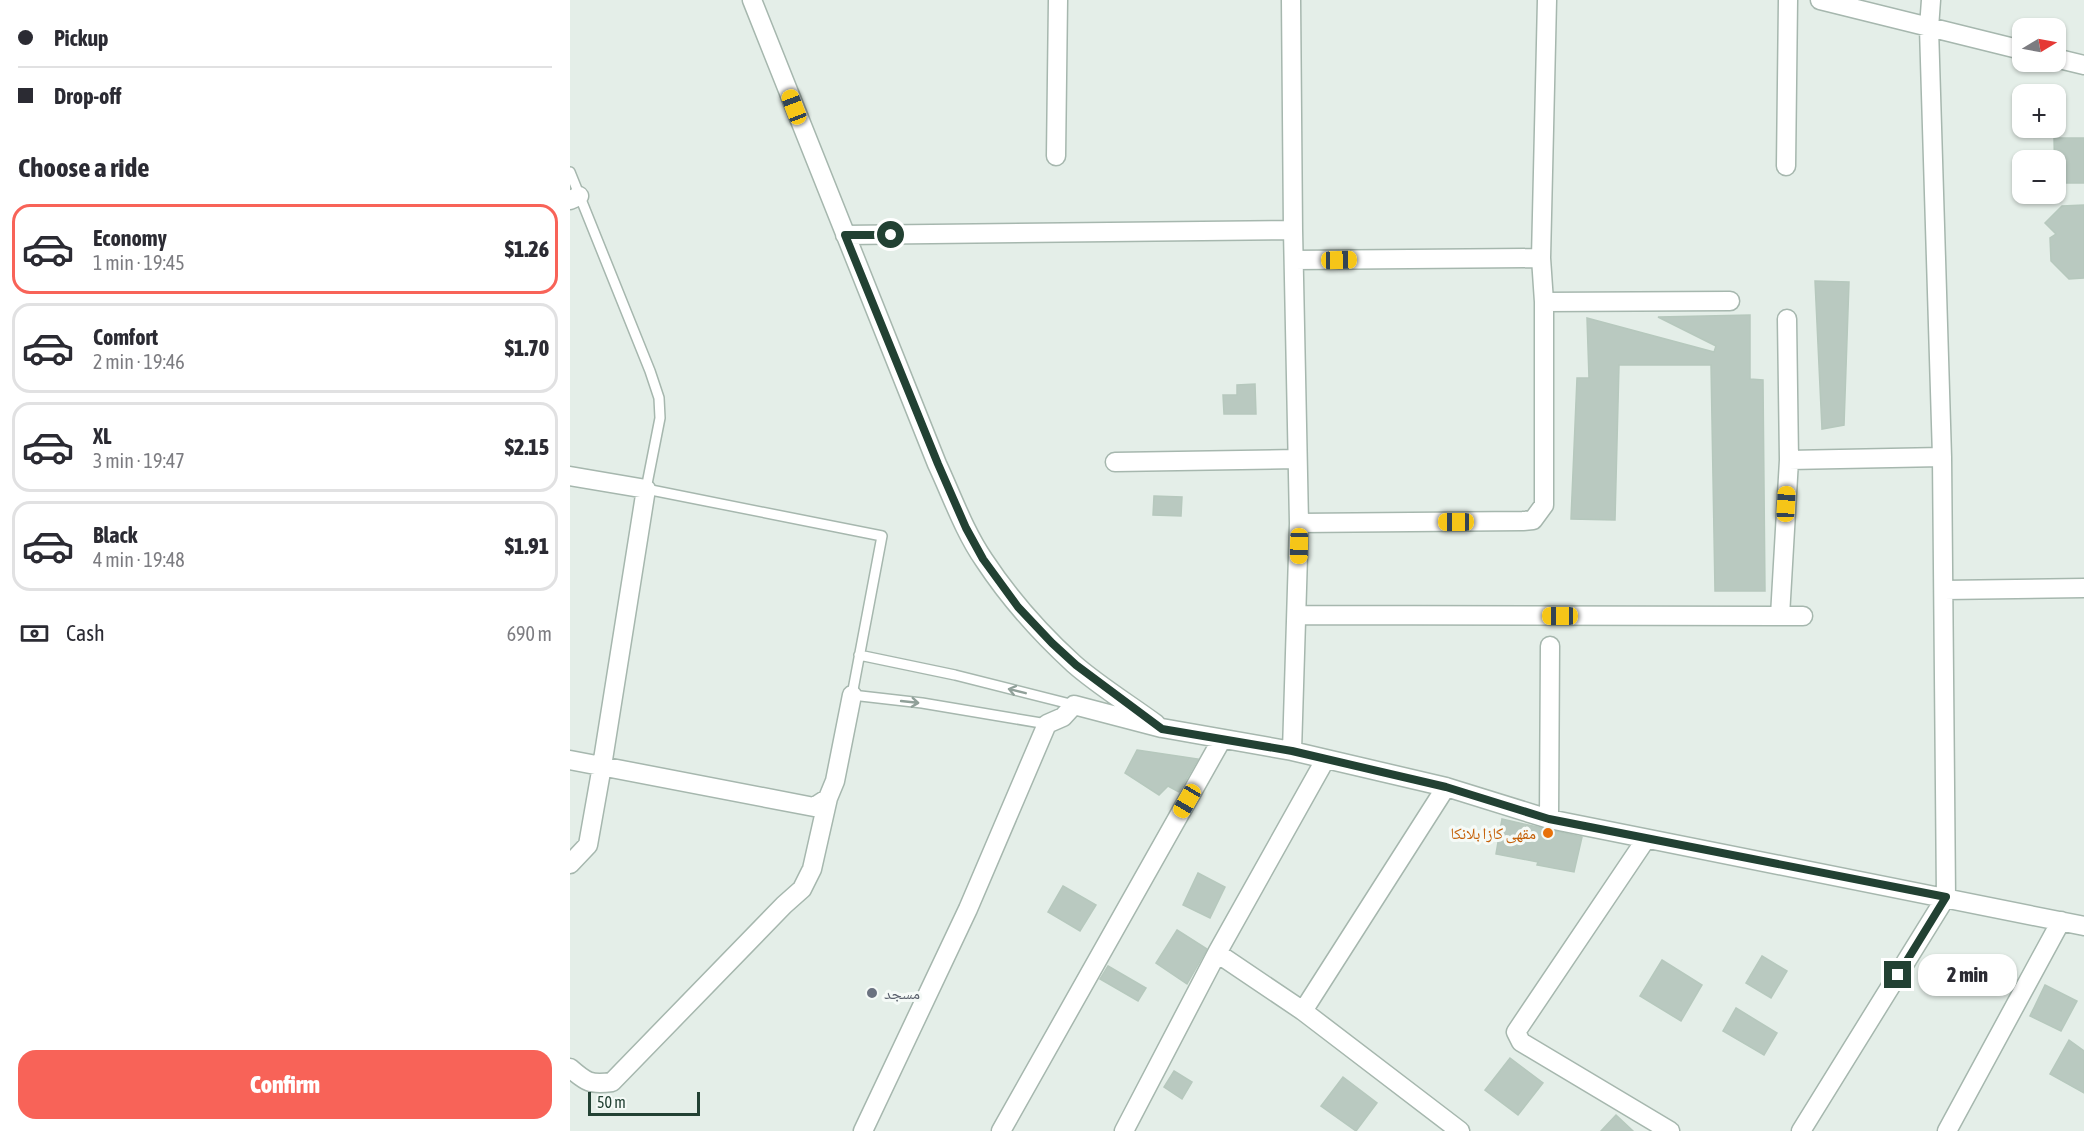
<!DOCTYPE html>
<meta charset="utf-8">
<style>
:root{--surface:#fff;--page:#f7f7f7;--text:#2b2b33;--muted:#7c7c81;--line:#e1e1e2;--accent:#f86358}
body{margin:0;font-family:"Asap Condensed","Noto Naskh Arabic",sans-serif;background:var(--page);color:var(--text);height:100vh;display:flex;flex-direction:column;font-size:22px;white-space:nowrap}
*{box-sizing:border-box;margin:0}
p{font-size:20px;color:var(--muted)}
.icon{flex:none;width:33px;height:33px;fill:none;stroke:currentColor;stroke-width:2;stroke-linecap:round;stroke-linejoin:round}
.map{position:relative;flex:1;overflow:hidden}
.panel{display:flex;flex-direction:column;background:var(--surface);width:570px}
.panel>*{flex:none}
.top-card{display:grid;align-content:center;height:132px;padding:0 18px;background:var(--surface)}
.needle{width:39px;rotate:80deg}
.fabs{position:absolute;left:1442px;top:18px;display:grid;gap:12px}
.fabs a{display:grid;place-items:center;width:54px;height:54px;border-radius:12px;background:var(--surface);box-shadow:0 2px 4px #0004;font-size:30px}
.scale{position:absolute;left:18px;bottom:15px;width:112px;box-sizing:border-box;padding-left:6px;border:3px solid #224133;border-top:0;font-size:16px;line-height:21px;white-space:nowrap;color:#224133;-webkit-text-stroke:4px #f5faf7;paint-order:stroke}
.end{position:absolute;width:27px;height:27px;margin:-14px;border:8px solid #224133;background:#fff;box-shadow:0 0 0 3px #fff}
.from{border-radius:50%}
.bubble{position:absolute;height:42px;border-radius:18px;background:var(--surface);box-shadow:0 2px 4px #0004;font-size:20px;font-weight:800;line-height:42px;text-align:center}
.car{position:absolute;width:18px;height:36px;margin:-18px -9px;border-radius:8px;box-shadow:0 0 4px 2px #0007;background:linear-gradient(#f5c518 24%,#345 0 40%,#f5c518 0 76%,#345 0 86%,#f5c518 0)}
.top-card b{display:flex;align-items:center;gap:21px;height:57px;font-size:22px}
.top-card b+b{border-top:2px solid var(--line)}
.top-card i{width:15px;height:15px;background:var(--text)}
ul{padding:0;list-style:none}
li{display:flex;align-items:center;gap:18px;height:90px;margin:0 12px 9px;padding:0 6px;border:3px solid var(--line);border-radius:18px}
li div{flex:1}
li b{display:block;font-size:22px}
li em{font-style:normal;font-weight:800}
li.on{border-color:var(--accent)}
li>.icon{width:54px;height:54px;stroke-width:1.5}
h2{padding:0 18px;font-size:27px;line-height:72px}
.pay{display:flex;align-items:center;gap:15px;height:66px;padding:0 18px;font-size:22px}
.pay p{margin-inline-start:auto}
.action{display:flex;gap:12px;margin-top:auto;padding:12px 18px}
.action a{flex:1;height:69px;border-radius:18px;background:var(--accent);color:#fff;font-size:24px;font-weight:800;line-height:69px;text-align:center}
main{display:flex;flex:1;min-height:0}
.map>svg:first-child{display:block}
</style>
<main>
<section class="panel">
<div class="top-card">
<b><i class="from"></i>Pickup</b>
<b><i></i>Drop-off</b>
</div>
<h2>Choose a ride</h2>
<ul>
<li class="on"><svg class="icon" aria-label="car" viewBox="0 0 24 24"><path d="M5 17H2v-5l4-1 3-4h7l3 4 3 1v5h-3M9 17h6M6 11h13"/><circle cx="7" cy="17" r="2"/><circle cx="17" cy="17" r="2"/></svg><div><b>Economy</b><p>1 min · 19:45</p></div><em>$1.26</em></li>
<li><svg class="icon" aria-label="car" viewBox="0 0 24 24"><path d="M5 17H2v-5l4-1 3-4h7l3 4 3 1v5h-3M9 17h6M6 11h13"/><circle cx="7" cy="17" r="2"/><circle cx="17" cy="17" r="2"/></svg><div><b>Comfort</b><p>2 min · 19:46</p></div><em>$1.70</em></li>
<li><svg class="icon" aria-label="car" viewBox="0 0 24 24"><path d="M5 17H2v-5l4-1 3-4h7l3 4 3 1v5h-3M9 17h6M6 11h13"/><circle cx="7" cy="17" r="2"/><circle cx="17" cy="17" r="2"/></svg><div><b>XL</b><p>3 min · 19:47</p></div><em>$2.15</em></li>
<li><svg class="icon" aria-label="car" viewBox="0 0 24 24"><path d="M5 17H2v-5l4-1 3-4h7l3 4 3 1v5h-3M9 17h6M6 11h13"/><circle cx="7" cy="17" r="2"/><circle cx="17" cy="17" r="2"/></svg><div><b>Black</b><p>4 min · 19:48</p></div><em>$1.91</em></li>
</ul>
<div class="pay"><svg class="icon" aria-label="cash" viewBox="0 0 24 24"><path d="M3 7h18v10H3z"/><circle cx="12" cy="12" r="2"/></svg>Cash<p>690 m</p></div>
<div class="action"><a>Confirm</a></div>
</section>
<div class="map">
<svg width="1514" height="1131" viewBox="0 0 1514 1131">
<rect width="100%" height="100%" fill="#e4eee8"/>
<path fill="#b9c9c0" stroke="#b6c8bd" stroke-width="1.5" d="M1484 138H1514V183H1485Z
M1514 205V278L1499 279 1481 261 1480 238 1486 234 1475 223 1492 206Z
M1245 281 1279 282 1274 425 1252 429Z
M1180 315V379L1193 380 1195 591H1145L1141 365H1049L1045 520 1001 519 1007 378H1019L1017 318 1144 352 1146 346 1088 317Z
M685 384 686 414H654L653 395H667V385Z
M584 496 612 497 611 516 583 515Z
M567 750 628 759 609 792 598 786 589 795 555 773Z
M932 819 1012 837 1004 872 967 865 968 862 926 854Z
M628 873 655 887 640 918 613 905Z
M493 886 526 905 510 931 478 912Z
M607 930 637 949 617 984 586 963Z
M1192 956 1217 971 1201 998 1176 983Z
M1092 960 1132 985 1111 1021 1070 996Z
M538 966 576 988 568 1001 530 979Z
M1475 985 1507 1001 1491 1031 1460 1016Z
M1166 1008 1207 1033 1194 1055 1153 1031Z
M1499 1040 1514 1051V1093L1480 1074Z
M940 1058 973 1083 948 1115 915 1090Z
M604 1071 622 1082 612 1099 594 1087Z
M773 1077 807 1103 786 1131 751 1106Z
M1046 1115 1063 1131H1031Z"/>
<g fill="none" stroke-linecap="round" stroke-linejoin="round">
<defs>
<path id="lane" d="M0 172 80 371 89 398 90 418 76 489 312 536 282 695 352 703 477 724
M289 655 385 675 504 705"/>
<path id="street" d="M182 0 367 464C382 496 394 531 414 560 439 598 470 633 504 664 529 686 559 704 586 724
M721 0 723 230 729 523 722 751
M1250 0 1452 50
M1485 58 1514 65
M486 156 488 0
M1216 166 1218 0
M0 200 9 196
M275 235 723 230
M724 260 971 258
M974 302 1160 301
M1219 460 1372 457
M545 462 727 459
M0 476 76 489 32 766 18 845 0 864
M729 523 953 521 963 520 974 505V302L971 258 977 0
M1374 590 1514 588
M727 615 1233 616
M1210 616 1219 460 1217 319
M0 760 244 807 258 798 265 781 282 695
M979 819 980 646
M1076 839 946 1032 951 1042 1100 1131
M647 953 733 1011 890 1131
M733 1011 876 787
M0 1068C16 1082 20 1085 42 1082L214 905 232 889 242 869 258 798
M293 1131 398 909 477 724 493 717 504 705 592 728 722 751 876 787 979 819 1514 926
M431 1131 652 739
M554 1131 647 953 755 760
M1231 1131 1376 897 1372 457 1359 28 1361 0
M1377 1131 1491 921"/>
</defs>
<use href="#lane" stroke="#a6b7ae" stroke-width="12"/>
<use href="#street" stroke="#a6b7ae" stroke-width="21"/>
<use href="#lane" stroke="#fff" stroke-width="9"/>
<use href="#street" stroke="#fff" stroke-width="18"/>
</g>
<defs><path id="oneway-shaft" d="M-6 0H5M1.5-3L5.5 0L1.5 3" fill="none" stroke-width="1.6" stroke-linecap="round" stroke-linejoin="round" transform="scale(1.5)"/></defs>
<g stroke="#90a099">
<use href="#oneway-shaft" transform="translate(447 691) rotate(-166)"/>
<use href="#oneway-shaft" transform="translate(340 702) rotate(6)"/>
</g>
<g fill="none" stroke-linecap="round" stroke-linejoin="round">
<path stroke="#224133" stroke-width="8" d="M321 235H275L368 464 396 528 413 559 448 607 482 643 506 665 592 729 722 751 876 787 979 819 1376 897 1328 975"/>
</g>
<circle fill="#e8710a" stroke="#f5faf7" stroke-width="2" cx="978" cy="833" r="6"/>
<circle fill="#6b7280" stroke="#f5faf7" stroke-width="2" cx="302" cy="993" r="6"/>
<g text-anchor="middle" stroke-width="6" stroke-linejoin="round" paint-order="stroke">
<g font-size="16" fill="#c56008" stroke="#f5faf7" text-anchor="end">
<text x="966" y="839">مقهى كازا بلانكا</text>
</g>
<g font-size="16" fill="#5b616d" stroke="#f5faf7" text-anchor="start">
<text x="314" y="999">مسجد</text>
</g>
</g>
</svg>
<div class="fabs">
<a><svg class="needle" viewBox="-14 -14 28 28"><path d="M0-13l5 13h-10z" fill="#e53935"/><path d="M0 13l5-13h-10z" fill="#7c7c81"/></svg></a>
<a>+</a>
<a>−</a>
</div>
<div class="scale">50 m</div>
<i class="end from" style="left:321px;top:235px"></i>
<i class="end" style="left:1328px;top:975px"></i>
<div class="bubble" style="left:1348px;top:954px;width:99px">2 min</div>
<i class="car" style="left:224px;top:107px;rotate:339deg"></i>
<i class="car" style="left:769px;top:260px;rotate:89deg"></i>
<i class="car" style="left:1216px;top:504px;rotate:3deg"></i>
<i class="car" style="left:886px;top:522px;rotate:270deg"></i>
<i class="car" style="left:729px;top:546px;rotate:181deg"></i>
<i class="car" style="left:990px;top:616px;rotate:270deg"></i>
<i class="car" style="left:617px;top:801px;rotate:210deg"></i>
</div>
</main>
